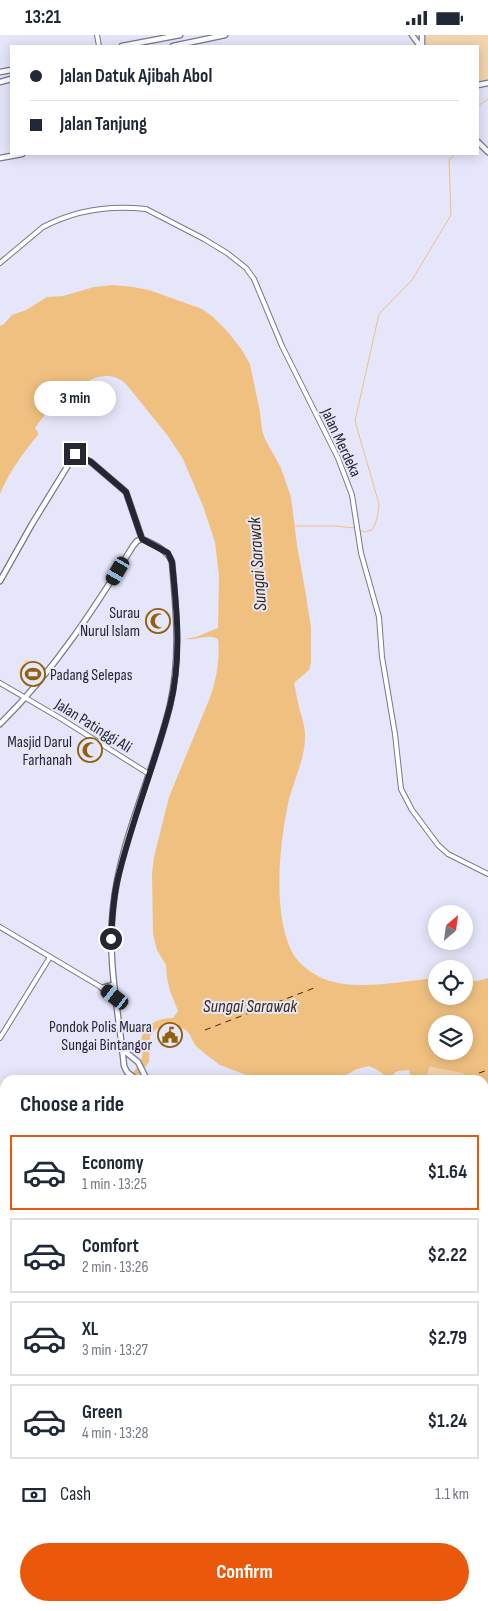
<!DOCTYPE html>
<meta charset="utf-8">
<style>
:root{--surface:#fff;--page:#f2f2f3;--text:#1f2937;--muted:#747a83;--line:#e0e1e3;--accent:#ea580c}
body{margin:0;font-family:"Sofia Sans Condensed",sans-serif;background:var(--page);color:var(--text);height:100vh;display:flex;flex-direction:column;font-size:19px;white-space:nowrap}
*{box-sizing:border-box;margin:0}
p{font-size:16px;color:var(--muted)}
.icon{flex:none;width:28px;height:28px;fill:none;stroke:currentColor;stroke-width:2;stroke-linecap:round;stroke-linejoin:round}
.map{position:relative;flex:1;overflow:hidden}
.side{position:absolute;left:0px;top:1040px;width:489px;height:536px;display:flex;flex-direction:column;background:var(--surface);border-radius:15px 15px 0 0;box-shadow:0 2px 12px #0003}
.side>*{flex:none}
.top-card{position:absolute;left:10px;top:10px;width:469px;height:110px;border-radius:0px;box-shadow:0 2px 12px #0003;display:grid;align-content:center;height:110px;padding:0 20px;background:var(--surface)}
.needle{width:32px;rotate:29deg}
.controls{position:absolute;left:428px;top:870px;display:grid;gap:10px}
.controls a{display:grid;place-items:center;width:45px;height:45px;border-radius:50%;background:var(--surface);box-shadow:0 2px 12px #0003;font-size:25px}
.end{position:absolute;width:22px;height:22px;margin:-11px;border:6px solid #262632;background:#fff;box-shadow:0 0 0 2px #fff}
.from{border-radius:50%}
.bubble{position:absolute;height:35px;border-radius:18px;background:var(--surface);box-shadow:0 2px 12px #0003;font-size:16px;font-weight:700;line-height:35px;text-align:center}
.car{position:absolute;width:15px;height:30px;margin:-15px -8px;border-radius:6px;box-shadow:0 0 4px 1px #0007;background:linear-gradient(#222 24%,#8ab4d8 0 40%,#222 0 76%,#8ab4d8 0 86%,#222 0)}
.top-card b{display:flex;align-items:center;gap:18px;height:48px;font-size:19px}
.top-card b+b{border-top:1px solid var(--line)}
.top-card i{width:12px;height:12px;background:var(--text)}
ul{padding:0;list-style:none}
li{display:flex;align-items:center;gap:15px;height:75px;margin:0 10px 8px;padding:0 10px;border:2px solid var(--line);border-radius:0px}
li div{flex:1}
li b{display:block;font-size:19px}
li em{font-style:normal;font-weight:700}
li.active{border-color:var(--accent)}
li>.icon{width:45px;height:45px;stroke-width:1.5}
h2{padding:0 20px;font-size:22px;line-height:60px}
.pay{display:flex;align-items:center;gap:12px;height:55px;padding:0 20px;font-size:19px}
.pay p{margin-inline-start:auto}
.action{display:flex;gap:10px;margin-top:auto;padding:10px 20px}
.action a{flex:1;height:58px;border-radius:30px;background:var(--accent);color:#fff;font-size:20px;font-weight:700;line-height:58px;text-align:center}
.status{display:flex;justify-content:space-between;align-items:center;height:35px;padding:0 25px;background:var(--surface);direction:ltr}
.status svg{height:14px;fill:currentColor}
.map>svg:first-child{display:block}
</style>
<div class="status"><b>13:21</b><svg viewBox="0 0 49 12"><path d="M0 12V9h3v3zM5 12V6h3v6zM10 12V3h3v9zM15 12V0h3v12zM26 1h20v11H26zM47 4h2v5h-2z"/></svg></div>
<div class="map">
<svg width="488" height="1576" viewBox="0 0 488 1576">
<rect width="100%" height="100%" fill="#e6e6fa"/>
<path fill="#f4d5ae" d="M426 0H488V44L478 46V11H426Z
M26 624 33 629 25 642 18 637Z
M34 630 41 635 33 647 26 643Z
M430 1032 463 1038 464 1039 463 1045H410L411 1042 424 1044 427 1042Z
M484 1478 488 1481V1556L484 1559Z
M187 1571H223V1576H190Z
M275 1571H301L305 1576H269Z
M359 1571H464L458 1576H356Z"/>
<path fill="#f0c080" fill-rule="evenodd" d="M113 250 133 252 149 255 202 274 212 281 228 297 242 315 250 329 260 377 262 395 265 404 281 433 291 462 297 510 306 560 311 593V628L309 635 294 648C296 655 296 661 298 667 300 678 305 689 305 700 306 724 291 750 287 774 279 815 273 878 292 917 299 930 313 940 327 945 359 956 403 946 436 943V961H464V945L477 946 488 943V1058L484 1057V1045H463L464 1039 463 1038 430 1032 426 1043 411 1042 409 1035 398 1036 394 1038V1045H386C384 1037 376 1034 369 1031L357 1034 336 1045H259L220 1030 204 1018 195 1010 190 1000 186 995 176 991 168 990 156 994 150 1001 149 1027 136 1045H126C132 1038 141 1031 142 1022 144 1017 141 1012 141 1006 143 989 159 983 173 983L178 976 170 956 167 943 166 930 157 915 153 899 152 839 154 822 169 762 211 660C217 641 220 623 218 604 206 598 197 606 185 604L196 602 218 593 219 541 215 507 203 471 183 424 168 401 126 349C106 331 84 347 66 360L60 359 35 393 38 398V400C23 418 9 437 0 459V291L4 289 12 280 26 275 47 262 63 261 94 252ZM436 989H464V1016H436Z
M399 1571H440L441 1574 440 1576 432 1573H422L419 1576H399Z"/>
<g fill="none" stroke-linecap="round" stroke-linejoin="round">
<path stroke="#f0c080" stroke-width="1" d="M478 71 488 64
M294 491H334L355 493
M359 495 364 497 372 495C377 487 378 479 379 469L355 386 379 279 412 245 451 180 449 125 455 119"/>
<path stroke="#3d2a0d" stroke-width="1" stroke-dasharray="6 5" stroke-linecap="butt" d="M205 995 314 953
M479 1038 488 1035"/>
<defs>
<path id="tertiary" d="M97 0 99 11
M0 228 43 192C75 175 111 170 146 174L204 204 227 218 246 233 254 244 282 311 338 423 352 460 361 518 379 582 382 622 395 699 401 754 412 775 438 810 448 819 488 839
M0 648 60 683 149 739
M0 892 106 955H114
M0 1003 50 922"/>
<path id="secondary" d="M478 107 488 117
M0 123 22 119
M0 546 32 489 75 419 91 427 126 457 142 504
M0 689C54 636 94 574 133 511L137 506 142 504
M102 953 113 950
M106 955 115 962
M122 1014 138 1027 147 1045
M137 1045 127 1037 124 1031C119 978 107 927 113 873 120 803 154 738 170 670 181 622 176 575 172 527 168 515 153 509 142 504
M484 1072 488 1074
M484 1311 488 1318
M484 1319 488 1326
M0 1353 5 1356
M0 1485 5 1489
M109 1571 121 1576
M134 1571 145 1576
M355 1576 356 1571"/>
<path id="primary" d="M412 0 420 11
M422 0V11
M122 11 180 0
M173 11 225 0
M0 37 11 35
M0 47 11 44
M478 50 488 48
M0 1172 5 1175
M0 1175 5 1179
M484 1208 488 1213
M0 1230 5 1232
M0 1234 5 1237
M484 1242 488 1239
M0 1395 5 1387
M0 1409 5 1401
M100 1571 103 1576
M149 1571 151 1576
M119 1576 122 1571
M127 1576 129 1571"/>
</defs>
<use href="#tertiary" stroke="#767793" stroke-width="6"/>
<use href="#secondary" stroke="#767793" stroke-width="7"/>
<use href="#primary" stroke="#767793" stroke-width="7"/>
<use href="#tertiary" stroke="#fff" stroke-width="4"/>
<use href="#secondary" stroke="#fff" stroke-width="4.5"/>
<use href="#primary" stroke="#fff" stroke-width="4.5"/>
</g>
<g fill="none" stroke-linecap="round" stroke-linejoin="round">
<path stroke="#262632" stroke-width="6" d="M75 419 91 427 126 457 142 504 168 518 172 527C177 575 182 624 170 671 155 729 132 785 118 843 113 863 112 884 111 904"/>
</g>
<defs>
<symbol id="mosque-ring" viewBox="-11 -11 22 22"><circle r="9.5" fill="#e6e6fa" stroke="#90610d" stroke-width="1.5"/><path d="M3.5-4.9A6 6 0 1 0 3.5 4.9A5 5 0 1 1 3.5-4.9Z" fill="#90610d"/></symbol>
<symbol id="stadium-ring" viewBox="-11 -11 22 22"><circle r="9.5" fill="#e6e6fa" stroke="#90610d" stroke-width="1.5"/><path d="M0-5a6.5 5 0 1 0 0 10a6.5 5 0 1 0 0-10ZM-3.5-1.8h7v3.6h-7Z" fill="#90610d"/></symbol>
<symbol id="civic-ring" viewBox="-11 -11 22 22"><circle r="9.5" fill="#e6e6fa" stroke="#90610d" stroke-width="1.5"/><path d="M-.6-6.5H3V-4.5H.6V-3L4-1V1h2V6H-6V1h2V-1L-.6-3ZM-1.2 2.5V6h2.4V2.5Z" fill="#90610d"/></symbol>
</defs>
<g fill-rule="evenodd">
<use href="#mosque-ring" x="144" y="572" width="28" height="28"/>
<use href="#stadium-ring" x="19" y="625" width="28" height="28"/>
<use href="#mosque-ring" x="76" y="701" width="28" height="28"/>
<use href="#civic-ring" x="156" y="986" width="28" height="28"/>
</g>
<g text-anchor="middle" stroke-width="4" stroke-linejoin="round" paint-order="stroke">
<g font-size="16" fill="#262632" stroke="#e6e6fa">
<text transform="translate(342 407) rotate(65)" y="6">Jalan Merdeka</text>
<text transform="translate(94 690) rotate(32)" y="6">Jalan Patinggi Ali</text>
</g>
<g font-size="16" fill="#262632" stroke="#e6e6fa" text-anchor="end">
<text x="140" y="583">Surau<tspan x="140" dy="18">Nurul Islam</tspan></text>
<text x="50" y="645" text-anchor="start">Padang Selepas</text>
<text x="72" y="712">Masjid Darul<tspan x="72" dy="18">Farhanah</tspan></text>
<text x="152" y="997">Pondok Polis Muara<tspan x="152" dy="18">Sungai Bintangor</tspan></text>
</g>
<g font-size="18" font-style="italic" fill="#3d2a0d" stroke="#e6e6fa">
<text transform="translate(257 529) rotate(-94)" y="6">Sungai Sarawak</text>
<text x="250" y="977">Sungai Sarawak</text>
</g>
</g>
</svg>
<div class="controls">
<a><svg class="needle" viewBox="-14 -14 28 28"><path d="M0-13l5 13h-10z" fill="#e53935"/><path d="M0 13l5-13h-10z" fill="#747a83"/></svg></a>
<a><svg class="icon" aria-label="locate" viewBox="0 0 24 24"><circle cx="12" cy="12" r="6"/><path d="M12 2v4M12 18v4M2 12h4M18 12h4"/></svg></a>
<a><svg class="icon" aria-label="layers" viewBox="0 0 24 24"><path d="M12 4l9 5-9 5-9-5zM3 14l9 5 9-5"/></svg></a>
</div>
<i class="end from" style="left:111px;top:904px"></i>
<i class="end" style="left:75px;top:419px"></i>
<div class="bubble" style="left:34px;top:346px;width:82px">3 min</div>
<i class="car" style="left:118px;top:536px;rotate:210deg"></i>
<i class="car" style="left:115px;top:962px;rotate:308deg"></i>
<div class="top-card">
<b><i class="from"></i>Jalan Datuk Ajibah Abol</b>
<b><i></i>Jalan Tanjung</b>
</div>
<section class="side">
<h2>Choose a ride</h2>
<ul>
<li class="active"><svg class="icon" aria-label="car" viewBox="0 0 24 24"><path d="M5 17H2v-5l4-1 3-4h7l3 4 3 1v5h-3M9 17h6M6 11h13"/><circle cx="7" cy="17" r="2"/><circle cx="17" cy="17" r="2"/></svg><div><b>Economy</b><p>1 min · 13:25</p></div><em>$1.64</em></li>
<li><svg class="icon" aria-label="car" viewBox="0 0 24 24"><path d="M5 17H2v-5l4-1 3-4h7l3 4 3 1v5h-3M9 17h6M6 11h13"/><circle cx="7" cy="17" r="2"/><circle cx="17" cy="17" r="2"/></svg><div><b>Comfort</b><p>2 min · 13:26</p></div><em>$2.22</em></li>
<li><svg class="icon" aria-label="car" viewBox="0 0 24 24"><path d="M5 17H2v-5l4-1 3-4h7l3 4 3 1v5h-3M9 17h6M6 11h13"/><circle cx="7" cy="17" r="2"/><circle cx="17" cy="17" r="2"/></svg><div><b>XL</b><p>3 min · 13:27</p></div><em>$2.79</em></li>
<li><svg class="icon" aria-label="car" viewBox="0 0 24 24"><path d="M5 17H2v-5l4-1 3-4h7l3 4 3 1v5h-3M9 17h6M6 11h13"/><circle cx="7" cy="17" r="2"/><circle cx="17" cy="17" r="2"/></svg><div><b>Green</b><p>4 min · 13:28</p></div><em>$1.24</em></li>
</ul>
<div class="pay"><svg class="icon" aria-label="cash" viewBox="0 0 24 24"><path d="M3 7h18v10H3z"/><circle cx="12" cy="12" r="2"/></svg>Cash<p>1.1 km</p></div>
<div class="action"><a>Confirm</a></div>
</section>
</div>
